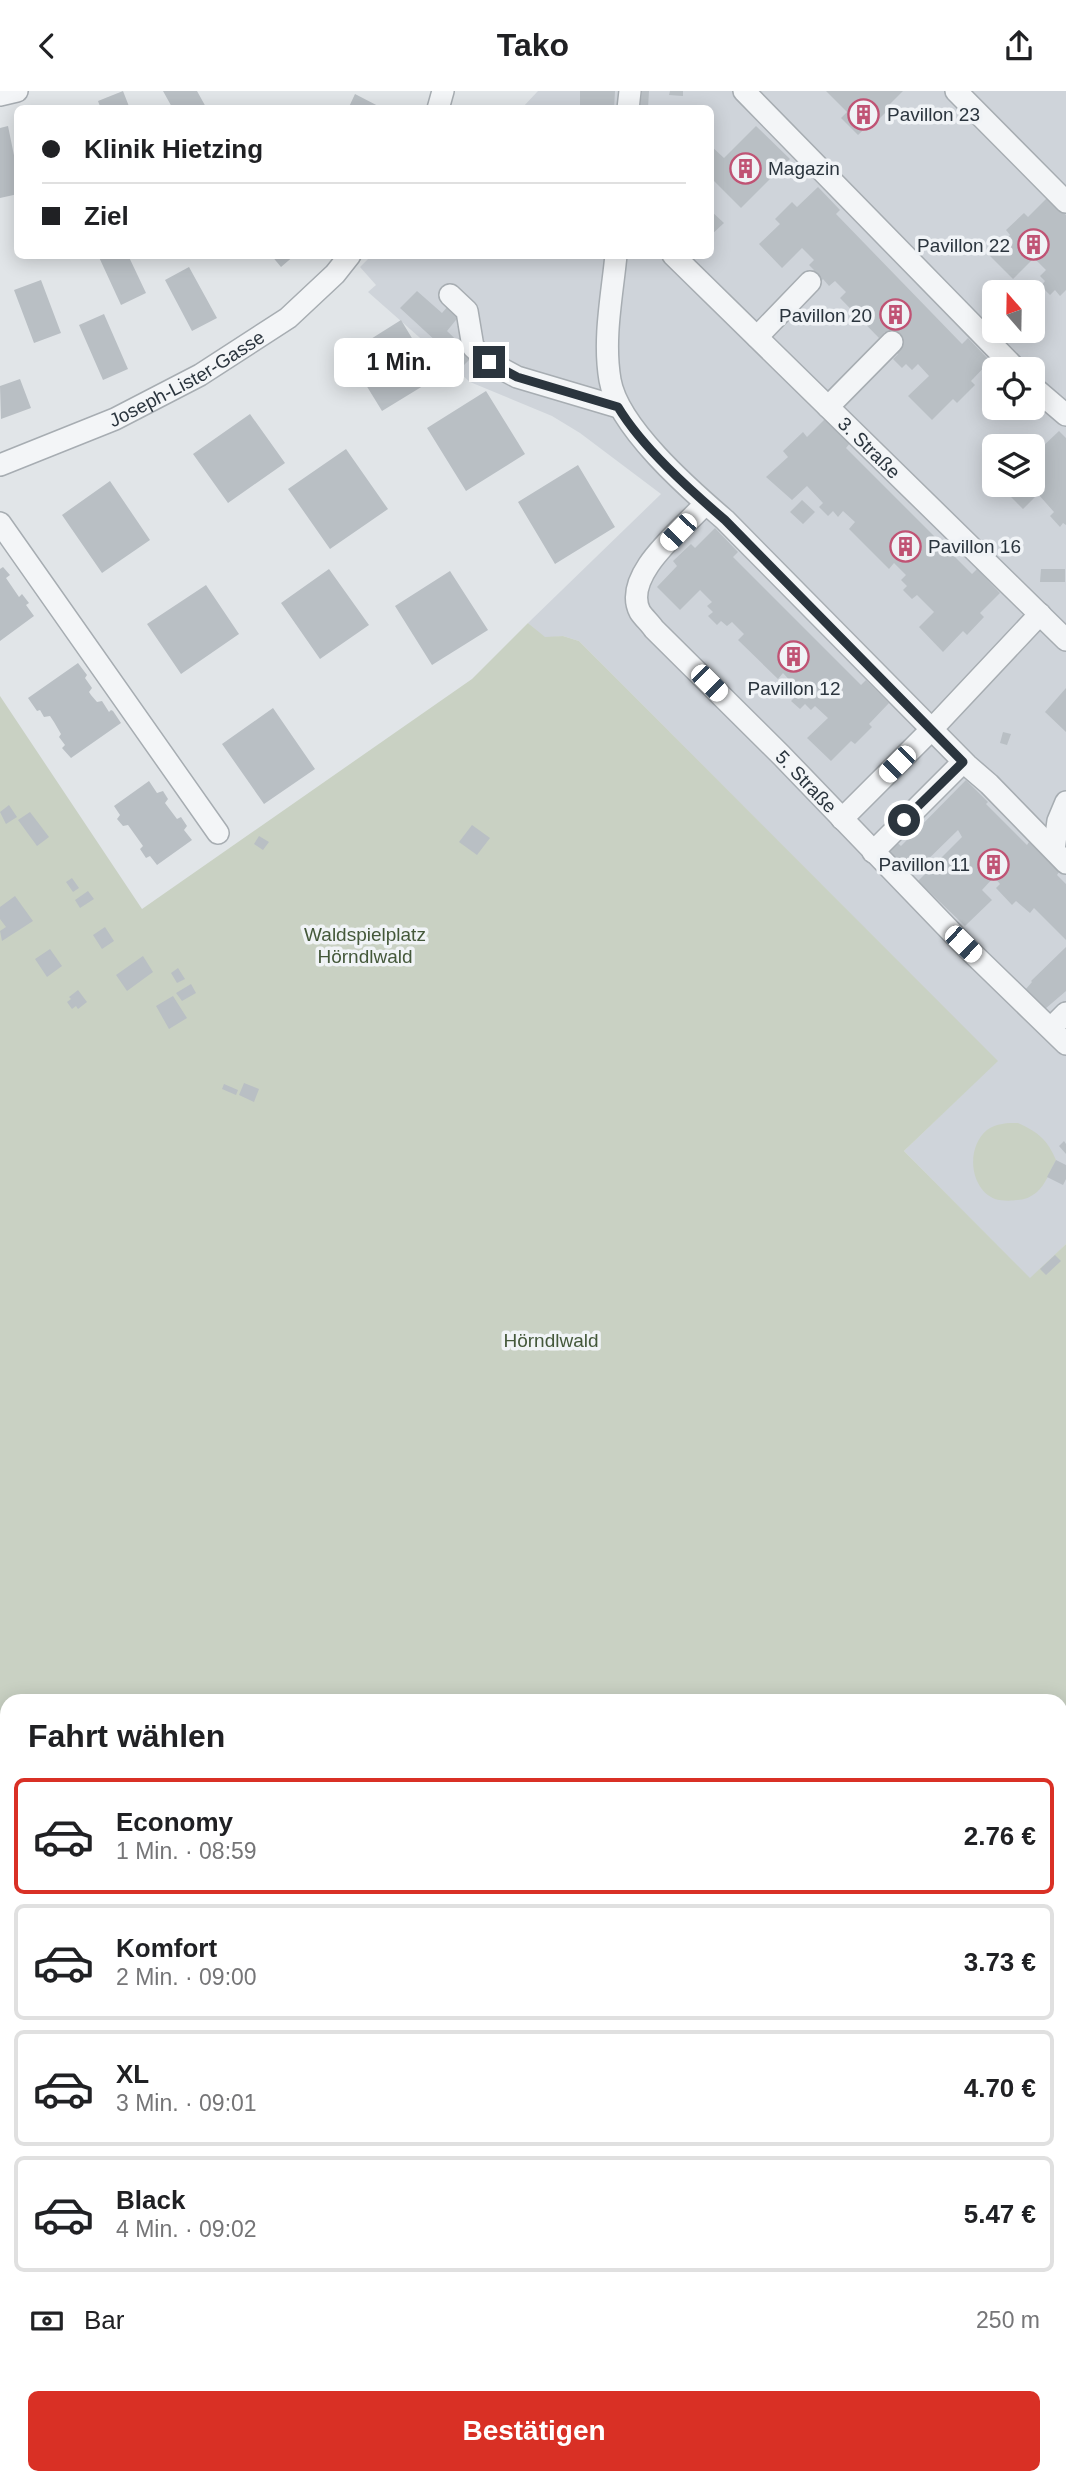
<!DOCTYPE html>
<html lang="de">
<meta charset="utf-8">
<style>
:root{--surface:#fff;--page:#f2f2f2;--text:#202124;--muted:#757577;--line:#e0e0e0;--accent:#d93025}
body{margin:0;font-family:Helvetica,sans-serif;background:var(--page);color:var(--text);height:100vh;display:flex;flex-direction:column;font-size:26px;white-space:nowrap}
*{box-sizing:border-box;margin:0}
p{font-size:23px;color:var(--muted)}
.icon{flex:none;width:38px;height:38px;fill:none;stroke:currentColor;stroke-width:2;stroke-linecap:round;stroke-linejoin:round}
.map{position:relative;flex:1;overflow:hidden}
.sheet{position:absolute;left:0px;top:1603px;width:1068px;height:791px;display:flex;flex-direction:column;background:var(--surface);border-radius:21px 21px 0 0;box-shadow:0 4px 18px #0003}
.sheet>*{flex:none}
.banner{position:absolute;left:14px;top:14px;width:700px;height:154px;border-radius:10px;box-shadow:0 4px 18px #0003;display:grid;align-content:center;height:154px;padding:0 28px;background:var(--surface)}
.needle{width:46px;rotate:340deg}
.fabs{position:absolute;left:982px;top:189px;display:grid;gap:14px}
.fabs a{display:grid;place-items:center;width:63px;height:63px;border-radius:10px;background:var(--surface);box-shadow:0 4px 18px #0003;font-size:35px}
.end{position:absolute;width:32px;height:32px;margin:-16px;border:9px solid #2b353e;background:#fff;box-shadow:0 0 0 4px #fff}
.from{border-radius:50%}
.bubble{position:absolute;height:49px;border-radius:10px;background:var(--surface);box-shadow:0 4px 18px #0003;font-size:23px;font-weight:800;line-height:49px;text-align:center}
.car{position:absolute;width:21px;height:42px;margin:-21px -10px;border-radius:9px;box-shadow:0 0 5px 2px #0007;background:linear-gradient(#fff 24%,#345 0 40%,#fff 0 76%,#345 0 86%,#fff 0)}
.banner b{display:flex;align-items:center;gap:24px;height:66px;font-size:26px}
.banner b+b{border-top:2px solid var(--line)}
.banner i{width:18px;height:18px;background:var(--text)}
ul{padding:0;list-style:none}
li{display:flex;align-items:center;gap:21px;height:116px;margin:0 14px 10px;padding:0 14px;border:4px solid var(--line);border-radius:10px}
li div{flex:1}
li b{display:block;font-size:26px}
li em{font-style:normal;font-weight:800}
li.active{border-color:var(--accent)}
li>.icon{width:63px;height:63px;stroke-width:1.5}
h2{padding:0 28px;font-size:32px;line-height:84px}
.pay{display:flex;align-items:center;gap:18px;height:77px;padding:0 28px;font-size:26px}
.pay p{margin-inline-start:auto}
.button{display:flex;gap:14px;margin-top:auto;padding:14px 28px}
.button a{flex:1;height:80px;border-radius:10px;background:var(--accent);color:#fff;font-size:28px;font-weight:800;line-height:80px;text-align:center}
header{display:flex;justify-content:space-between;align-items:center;height:91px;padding:0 28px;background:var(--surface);font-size:32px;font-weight:800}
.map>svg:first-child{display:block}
</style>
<header><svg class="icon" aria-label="back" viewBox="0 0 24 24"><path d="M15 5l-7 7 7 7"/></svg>Tako<svg class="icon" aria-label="share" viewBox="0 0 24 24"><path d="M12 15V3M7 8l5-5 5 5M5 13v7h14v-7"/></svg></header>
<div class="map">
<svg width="1066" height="2394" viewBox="0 0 1066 2394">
<rect width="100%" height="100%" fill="#e1e5e8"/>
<path fill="#cfd4da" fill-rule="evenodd" d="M538 0H1066V1153L1030 1188 904 1060 997 970 579 550 563 545 545 547 528 532 661 403 580 342 552 325 470 291 368 201 376 194 360 176 372 164H710V18L522 17ZM994 201H1032V240H994ZM994 278H1032V317H994ZM994 355H1032V394H994Z"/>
<path fill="#c9d1c3" d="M528 532 545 546 563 545 579 550 998 970 904 1060 1030 1187 1066 1153V2159L1061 2161 1060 1610H7V2107L0 2110V605L142 818 472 588Z
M1018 1032C1039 1042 1047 1048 1056 1069 1050 1080 1046 1093 1037 1101 1031 1106 1024 1109 1017 1109 1011 1110 1001 1110 995 1108 969 1097 966 1056 987 1039 996 1032 1008 1032 1018 1032Z"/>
<path fill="#b9bfc4" d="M123 0 130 18H101L98 10Z
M163 0H197L207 18H173Z
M580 0H615L614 18H580Z
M642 0H649L648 17 640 16Z
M670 0H683V5L669 4Z
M826 0H903L887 16 889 18 879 28 877 26 858 44 841 27 847 21Z
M355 3 384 18H348Z
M8 35 18 84V103L0 107V37Z
M756 35 790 68 741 117 710 86V54L724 67Z
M818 96 840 119 836 123 962 253 968 247 990 270 971 290 975 294 957 312 953 308 932 329 908 305 929 285 918 273 912 279 906 273 902 277 893 268 898 263 893 258 898 254 885 241 879 247 840 207 846 201 835 190 829 195 823 188 819 193 809 184 814 179 809 174 814 169 802 157 782 177 759 153 780 133 775 128 792 111 797 116Z
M1048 106 1066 124V199L1060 205 1055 199 1050 204 1041 195 1045 190 1040 185 1046 179 1034 167 1013 188 989 164 1010 144 1006 139 1024 122 1028 126Z
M710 119 724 132 710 145Z
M98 164H128L146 202 121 214Z
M271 164H295L281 176Z
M189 176 217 227 192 240 165 189Z
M41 189 61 242 34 252 14 199Z
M417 200 442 222 449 214 460 224 447 240 473 265 463 275 400 217Z
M104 223 128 278 103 289 79 234Z
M401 229 436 287 382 320 347 263Z
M20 288 31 317 1 328 0 295Z
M486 300 525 363 466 400 427 337Z
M250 323 285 372 228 412 193 363Z
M826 327 851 351 846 357 972 483 977 478 1000 502 980 522 984 526 967 544 963 540 943 561 919 536 934 521 917 504 912 508 903 499 907 495 901 489 906 484 894 472 889 478 849 438 855 431 843 420 838 426 833 420 828 425 819 416 823 412 807 395 792 409 766 386 788 366 783 360 803 341 807 346Z
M1059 340 1066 347V434L1063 432 1060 436 1050 425 1054 421 1038 403 1023 418 1002 397 1004 394H1032V353L1039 359Z
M346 358 388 418 330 458 288 398Z
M578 374 615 436 555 473 518 411Z
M110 390 150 449 102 482 62 424Z
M802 409 815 421 803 433 790 421Z
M715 437 738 461 733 466 861 594 866 589 889 612 869 633 872 636 855 653 851 650 831 670 807 647 828 627 815 615 811 619 805 613 800 618 791 610 796 605 791 599 795 595 783 582 778 588 738 549 744 543 732 531 727 535 721 530 717 534 708 525 713 521 707 515 712 511 700 499 680 519 657 496 677 475 673 470 691 453 695 457Z
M3 476 10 484 6 487 19 506 22 503 29 512 26 514 34 525 0 550V478Z
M329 478 369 534 320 568 281 512Z
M1041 478H1065V491H1040Z
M450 480 488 539 432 574 395 515Z
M206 494 239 543 181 583 147 533Z
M78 572 87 584 85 587 92 597 89 601 91 604 97 611 102 610 109 621 111 619 113 620 121 632 71 667 62 657 65 654 59 646 61 643 54 631 50 625 44 626 40 619 37 620 28 607Z
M1066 597V641L1045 621Z
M273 617 315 678 264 713 222 653Z
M1003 641 1011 643 1007 654 1000 652Z
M966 689 988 711 986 713 1027 754 1029 751 1059 781 1057 784 1066 793V849L1034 817 1030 822 1016 810 1012 814 996 797 1000 793 994 786 982 799 992 809 965 835 918 790 962 746 958 739 912 784 883 754 891 746 901 755Z
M149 690 157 702 163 700 168 708 165 712 177 728 181 726 187 735 184 739 192 749 157 774 150 765 146 767 140 758 143 755 128 734 123 735 117 728 120 724 114 715Z
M9 714 17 726 6 733 0 721Z
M30 721 49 746 37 755 18 729Z
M472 734 490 747 477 764 459 751Z
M259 745 269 751 263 759 254 753Z
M72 787 79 797 73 801 66 791Z
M88 800 94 808 80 817 75 809Z
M15 805 33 830 2 850 0 840 6 836 0 828V816Z
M105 836 114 850 102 858 93 844Z
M1066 856V900L1045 918 1025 899 1032 891 1031 890Z
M50 858 62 875 47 886 35 868Z
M143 865 153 881 127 900 116 884Z
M178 877 185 888 177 892 171 882Z
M191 893 196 902 182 910 176 902Z
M78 899 87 911 78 918 76 915 72 918 67 911 71 908 69 906Z
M173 905 187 927 169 938 156 915Z
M244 992 259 998 254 1011 239 1004Z
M224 993 238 999 236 1004 222 998Z
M1064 1050 1066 1053V1063L1059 1055Z
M1056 1069 1066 1074V1088L1063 1094 1047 1086Z
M1055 1164 1061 1170 1046 1184 1040 1178Z
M0 2149H7V2285H0Z
M1061 2273 1066 2286V2303L1060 2305Z
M0 2289H7V2297H0Z
M0 2331H7V2366H0Z
M1061 2381 1066 2394H1035L1051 2387H1060Z
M722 2387H785L768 2394H721Z"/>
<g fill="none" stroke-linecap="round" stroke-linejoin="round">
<defs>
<g id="minor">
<path d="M744 0 1016 278"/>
<path d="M956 0 1066 111"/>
<path d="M0 4 17 0"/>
<path d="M438 18 443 0"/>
<path d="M628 18 630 0"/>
<path d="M616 164C612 205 603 248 610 289 618 336 689 398 725 429L967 674 989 693 1066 772"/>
<path id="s1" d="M673 164 1066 549"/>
<path d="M450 204 467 220 473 256 489 271 517 286 618 316"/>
<path d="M757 246 810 191"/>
<path d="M1032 295 1066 324"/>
<path d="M828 316 892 251"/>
<path id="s2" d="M0 374 115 328 200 284 288 227 335 183 350 164"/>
<path id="s3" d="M705 413C684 437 621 484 640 521 644 527 650 532 654 538L781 664 963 853 1066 953"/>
<path d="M0 432 218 742"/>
<path d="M842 728 932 638 1040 523"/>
<path d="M1054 759 1058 730 1066 711"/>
<path d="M873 761 963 671"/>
<path d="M1051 937 1066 922"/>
<path d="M1060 2223 1066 2221"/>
<path d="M1060 2362 1066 2360"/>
<path d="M0 2387H19"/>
<path d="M593 2394 610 2387"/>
<path d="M703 2394 705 2387"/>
<path d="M980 2394 998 2387"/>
</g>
</defs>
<use href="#minor" stroke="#a7adb2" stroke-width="24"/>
<use href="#minor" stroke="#f3f5f7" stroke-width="21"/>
</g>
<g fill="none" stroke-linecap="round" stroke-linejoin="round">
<path stroke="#2b353e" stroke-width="9" d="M489 271 517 286 618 316C642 356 689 398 725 429L963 671 904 729"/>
</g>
<defs>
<symbol id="building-ring" viewBox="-11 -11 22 22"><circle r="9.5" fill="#f0f3f6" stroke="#c05374" stroke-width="1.5"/><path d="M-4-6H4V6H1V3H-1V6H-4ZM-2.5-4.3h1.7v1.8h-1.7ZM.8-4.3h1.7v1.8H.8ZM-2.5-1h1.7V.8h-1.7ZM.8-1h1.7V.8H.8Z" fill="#c05374"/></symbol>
</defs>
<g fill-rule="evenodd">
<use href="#building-ring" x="846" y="6" width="35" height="35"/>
<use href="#building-ring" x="728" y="60" width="35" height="35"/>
<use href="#building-ring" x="1016" y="136" width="35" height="35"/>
<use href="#building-ring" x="878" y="206" width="35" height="35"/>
<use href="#building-ring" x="888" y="438" width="35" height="35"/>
<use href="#building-ring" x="776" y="548" width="35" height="35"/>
<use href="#building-ring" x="976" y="756" width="35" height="35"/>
</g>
<g text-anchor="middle" stroke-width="7" stroke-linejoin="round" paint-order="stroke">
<g font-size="19" fill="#2b353e" stroke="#f0f3f6" text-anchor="start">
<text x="887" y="30">Pavillon 23</text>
<text x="768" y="84">Magazin</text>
<text x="1010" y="161" text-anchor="end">Pavillon 22</text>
<text x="872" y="231" text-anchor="end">Pavillon 20</text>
<text x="928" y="462">Pavillon 16</text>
<text x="794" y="604" text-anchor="middle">Pavillon 12</text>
<text x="970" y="780" text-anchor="end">Pavillon 11</text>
</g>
<g font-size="19" fill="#2b353e" stroke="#f0f3f6">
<text dy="7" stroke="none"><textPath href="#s2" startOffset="206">Joseph-Lister-Gasse</textPath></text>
<text dy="7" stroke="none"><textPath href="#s1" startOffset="275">3. Straße</textPath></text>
<text dy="7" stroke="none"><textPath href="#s3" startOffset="371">5. Straße</textPath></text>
</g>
<g font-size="19" fill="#44583a" stroke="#f0f3f6">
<text x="365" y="850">Waldspielplatz<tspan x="365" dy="22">Hörndlwald</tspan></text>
<text x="551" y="1256">Hörndlwald</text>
</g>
</g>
</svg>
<div class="fabs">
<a><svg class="needle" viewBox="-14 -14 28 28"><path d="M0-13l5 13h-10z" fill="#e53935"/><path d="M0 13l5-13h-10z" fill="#757577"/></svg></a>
<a><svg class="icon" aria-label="locate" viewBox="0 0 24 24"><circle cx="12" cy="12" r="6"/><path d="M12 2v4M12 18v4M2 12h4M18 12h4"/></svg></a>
<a><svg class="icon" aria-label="layers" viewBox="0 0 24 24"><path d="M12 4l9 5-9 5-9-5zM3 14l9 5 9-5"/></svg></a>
</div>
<i class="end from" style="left:904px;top:729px"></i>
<i class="end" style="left:489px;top:271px"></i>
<div class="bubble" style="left:334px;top:247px;width:130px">1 Min.</div>
<i class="car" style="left:678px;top:441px;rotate:224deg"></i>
<i class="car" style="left:709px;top:592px;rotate:135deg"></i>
<i class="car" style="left:897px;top:673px;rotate:225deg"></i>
<i class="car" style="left:963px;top:853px;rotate:134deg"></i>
<div class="banner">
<b><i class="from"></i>Klinik Hietzing</b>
<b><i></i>Ziel</b>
</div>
<section class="sheet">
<h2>Fahrt wählen</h2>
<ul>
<li class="active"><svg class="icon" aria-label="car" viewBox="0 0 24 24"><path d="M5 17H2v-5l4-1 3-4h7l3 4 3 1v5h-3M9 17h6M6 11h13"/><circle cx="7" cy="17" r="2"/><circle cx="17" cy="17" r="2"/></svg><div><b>Economy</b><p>1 Min. · 08:59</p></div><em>2.76 €</em></li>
<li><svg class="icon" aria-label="car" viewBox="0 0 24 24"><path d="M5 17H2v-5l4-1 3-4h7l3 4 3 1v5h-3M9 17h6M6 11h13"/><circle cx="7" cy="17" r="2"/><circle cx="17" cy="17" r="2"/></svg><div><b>Komfort</b><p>2 Min. · 09:00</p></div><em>3.73 €</em></li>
<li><svg class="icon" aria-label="car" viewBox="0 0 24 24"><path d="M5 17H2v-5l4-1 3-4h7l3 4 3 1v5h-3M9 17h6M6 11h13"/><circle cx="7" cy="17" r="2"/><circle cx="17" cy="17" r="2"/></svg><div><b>XL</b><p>3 Min. · 09:01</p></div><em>4.70 €</em></li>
<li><svg class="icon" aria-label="car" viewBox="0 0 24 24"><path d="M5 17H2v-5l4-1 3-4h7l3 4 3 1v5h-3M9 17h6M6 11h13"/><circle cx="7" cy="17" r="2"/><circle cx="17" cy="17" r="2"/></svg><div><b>Black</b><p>4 Min. · 09:02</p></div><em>5.47 €</em></li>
</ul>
<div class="pay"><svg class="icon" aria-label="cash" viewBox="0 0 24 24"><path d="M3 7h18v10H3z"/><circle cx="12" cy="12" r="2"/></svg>Bar<p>250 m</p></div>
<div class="button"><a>Bestätigen</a></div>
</section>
</div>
